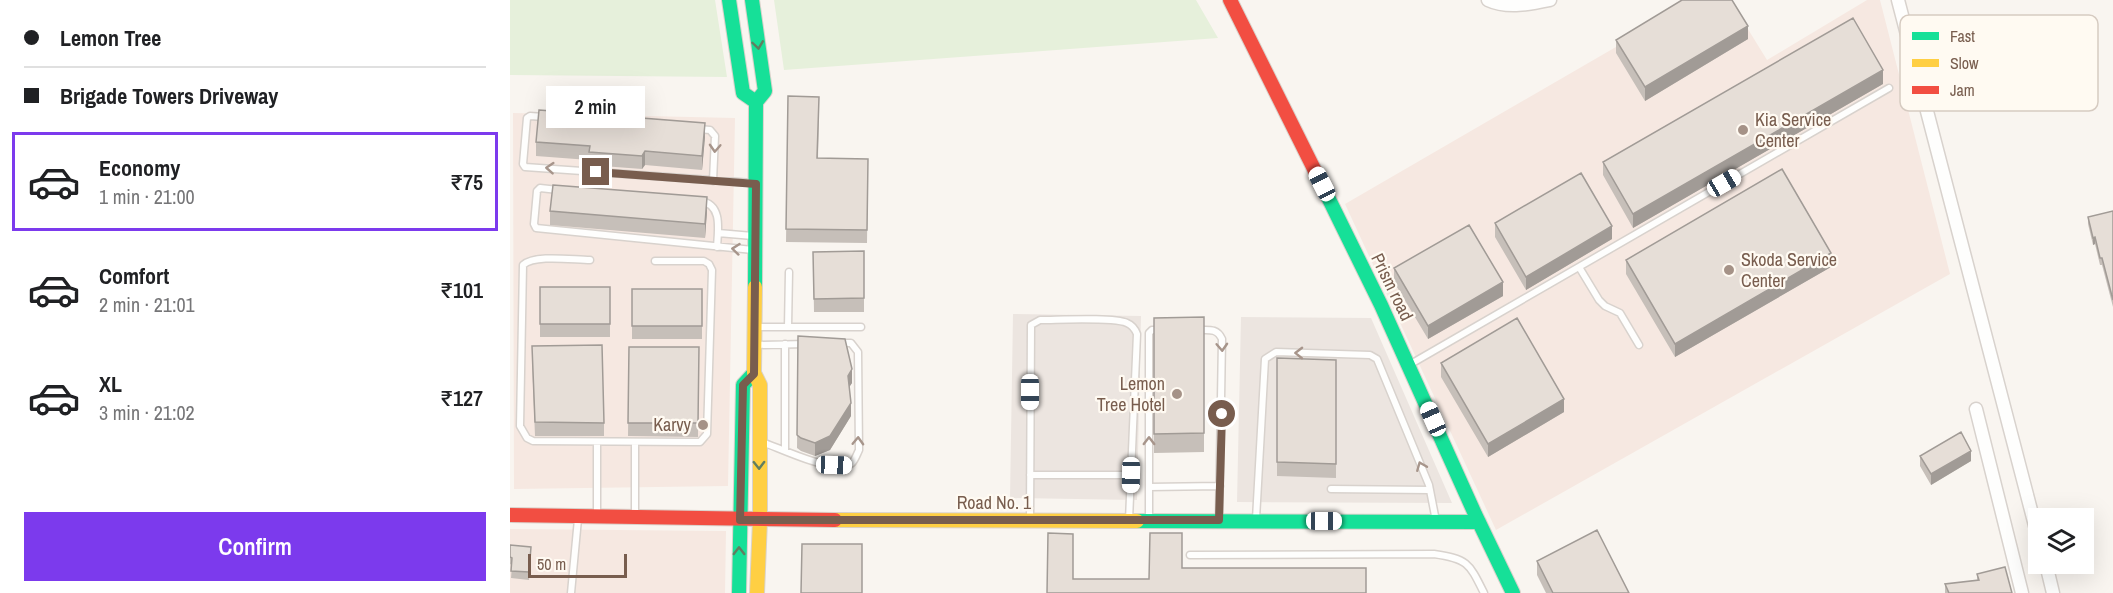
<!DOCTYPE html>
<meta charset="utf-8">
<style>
:root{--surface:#fff;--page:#f2f2f2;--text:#202124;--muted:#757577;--line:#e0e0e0;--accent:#7c3aed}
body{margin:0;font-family:"Archivo Narrow",sans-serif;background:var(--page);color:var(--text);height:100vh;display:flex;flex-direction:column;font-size:22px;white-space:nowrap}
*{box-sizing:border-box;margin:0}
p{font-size:20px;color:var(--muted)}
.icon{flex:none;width:33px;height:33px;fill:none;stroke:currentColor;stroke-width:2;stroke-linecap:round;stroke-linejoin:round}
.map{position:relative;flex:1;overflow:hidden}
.drawer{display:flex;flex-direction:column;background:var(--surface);width:510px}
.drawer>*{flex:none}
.banner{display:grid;align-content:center;height:132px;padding:0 24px;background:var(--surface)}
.fabs{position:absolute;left:1518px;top:508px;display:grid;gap:12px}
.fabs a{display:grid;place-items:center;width:66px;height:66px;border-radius:0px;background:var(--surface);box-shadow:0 6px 24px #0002;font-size:30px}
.scale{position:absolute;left:18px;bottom:15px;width:99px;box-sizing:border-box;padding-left:6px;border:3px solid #785d4e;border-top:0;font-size:16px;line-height:21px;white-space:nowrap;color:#785d4e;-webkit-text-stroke:4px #fffaf2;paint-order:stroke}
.end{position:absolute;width:27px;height:27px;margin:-14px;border:8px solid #785d4e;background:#fff;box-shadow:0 0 0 3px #fff}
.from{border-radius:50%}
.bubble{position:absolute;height:42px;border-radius:0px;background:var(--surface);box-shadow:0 6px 24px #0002;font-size:20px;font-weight:600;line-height:42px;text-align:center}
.car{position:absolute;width:18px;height:36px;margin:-18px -9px;border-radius:8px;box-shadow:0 0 4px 2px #0007;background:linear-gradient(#fff 24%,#345 0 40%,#fff 0 76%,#345 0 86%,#fff 0)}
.banner b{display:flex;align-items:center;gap:21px;height:57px;font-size:22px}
.banner b+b{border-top:2px solid var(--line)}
.banner i{width:15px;height:15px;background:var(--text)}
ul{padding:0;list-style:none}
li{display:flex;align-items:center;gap:18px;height:99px;margin:0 12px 9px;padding:0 12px;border:3px solid transparent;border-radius:0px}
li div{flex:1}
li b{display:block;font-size:22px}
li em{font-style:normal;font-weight:600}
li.selected{border-color:var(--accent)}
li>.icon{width:54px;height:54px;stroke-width:1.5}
.action{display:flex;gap:12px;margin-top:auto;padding:12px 24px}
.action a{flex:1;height:69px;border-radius:0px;background:var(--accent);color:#fff;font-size:24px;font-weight:600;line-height:69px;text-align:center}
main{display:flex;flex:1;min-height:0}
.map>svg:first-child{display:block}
</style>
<main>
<section class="drawer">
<div class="banner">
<b><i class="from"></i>Lemon Tree</b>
<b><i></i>Brigade Towers Driveway</b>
</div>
<ul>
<li class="selected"><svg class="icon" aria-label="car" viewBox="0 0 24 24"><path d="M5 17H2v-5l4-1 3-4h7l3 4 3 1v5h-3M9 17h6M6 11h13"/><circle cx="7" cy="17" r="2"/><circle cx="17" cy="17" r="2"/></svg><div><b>Economy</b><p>1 min · 21:00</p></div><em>₹75</em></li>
<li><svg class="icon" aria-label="car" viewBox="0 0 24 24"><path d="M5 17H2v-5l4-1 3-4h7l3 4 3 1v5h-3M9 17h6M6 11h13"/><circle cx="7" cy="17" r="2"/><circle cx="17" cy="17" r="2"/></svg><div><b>Comfort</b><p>2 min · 21:01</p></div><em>₹101</em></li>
<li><svg class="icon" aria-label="car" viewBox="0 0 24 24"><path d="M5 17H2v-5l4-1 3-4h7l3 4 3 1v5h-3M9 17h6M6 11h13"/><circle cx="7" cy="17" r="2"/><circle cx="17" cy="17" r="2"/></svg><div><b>XL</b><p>3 min · 21:02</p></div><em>₹127</em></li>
</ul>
<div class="action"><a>Confirm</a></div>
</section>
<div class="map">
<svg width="1603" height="593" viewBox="0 0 1603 593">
<rect width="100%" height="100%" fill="#f9f5f0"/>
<path fill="#f6e8e1" d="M1187 0H1220L1257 60 1357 0H1370L1440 274 986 530 835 204Z
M3 113 225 118 218 486 4 489Z
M0 529 216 531 215 593H0Z"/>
<path fill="#ece5e0" d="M503 314 631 316 627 500 500 498Z
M731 317 861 318 942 503 727 502Z"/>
<path fill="#e6f0db" d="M0 0H205L217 77 0 75Z
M264 0H686L708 38 274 70Z"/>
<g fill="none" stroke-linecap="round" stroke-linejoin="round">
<defs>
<path id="lane" d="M34 117 20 116 17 118 13 164 15 167 243 183
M188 129 200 130 205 136 203 181
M48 190 30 188 27 191 24 224 26 228 243 250
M190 201C213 204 208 230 207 247
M208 233 243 236
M80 260C63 260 25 254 13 265L10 426 17 438 23 441 184 442H190L197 434 202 270 199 264 194 261H145
M1069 267 1089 300 1095 306 1110 313 1129 345
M245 327H351
M278 327 279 272
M688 330C699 330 707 328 712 339L709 519
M246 345 296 344
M899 365 1379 88
M87 442V516
M252 442C270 448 326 476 342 463 345 460 347 454 349 450L348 352 341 343H330
M275 450V344
M520 475H621
M639 487 710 486
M821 489 920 490
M125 516V442
M520 519 521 325 530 320C549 320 603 317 617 323 622 325 625 329 627 334L619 520
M746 519 755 359 766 352 860 355 867 359 919 485 926 521
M639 520V333L642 330H651
M680 555 924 554C958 559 959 563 974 593
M61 593 68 519"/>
<path id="street" d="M978 0C997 9 1021 4 1040 0
M1388 0 1528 537
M1466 409 1512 593
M1536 564 1543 593"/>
<path id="fast" d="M219 0 233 93 246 102
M242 0 255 91 246 102 245 287
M812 185 871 305 965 514 1003 593
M627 521 969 522
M229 593 233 385 244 373"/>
<path id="slow" d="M245 287 244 373 250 385V520L247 593
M325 520 627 521"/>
<path id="jam" d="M720 0 812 185
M0 515 325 520"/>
</defs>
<use href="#lane" stroke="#d8d2cd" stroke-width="9"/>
<use href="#street" stroke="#d8d2cd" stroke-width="15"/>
<use href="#fast" stroke="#d9d2cb" stroke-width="16"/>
<use href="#slow" stroke="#d9d2cb" stroke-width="16"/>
<use href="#jam" stroke="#d9d2cb" stroke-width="16"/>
<use href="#lane" stroke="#fefefd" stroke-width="6"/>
<use href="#street" stroke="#fefefd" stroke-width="12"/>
<use href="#fast" stroke="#16e098" stroke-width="14"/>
<use href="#slow" stroke="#ffcf43" stroke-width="14"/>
<use href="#jam" stroke="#f24e42" stroke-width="14"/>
</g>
<path fill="#c6bfb9" d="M1238 39 1135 101 1106 53V40Z
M1373 84 1123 228 1093 175V162Z
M278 96 309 110 308 158 358 159 357 243 276 242Z
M195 137 192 170 135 165 132 169 79 165V160L26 156V142Z
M40 211H197L195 238 40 225Z
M1603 211V307L1592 265H1590L1585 244 1583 245 1578 224V217Z
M985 223 1102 239 1016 290 985 237Z
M354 251V312H304L303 252Z
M1116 260 1321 267 1165 357 1116 274Z
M884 268 993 296 918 339 884 282Z
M30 287H100V337H30Z
M122 289H192V339H122Z
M694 317V452L644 453V318Z
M288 336 342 383 339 387 341 416 320 450 305 456 291 451 287 448Z
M119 347H189L188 437 118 436Z
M767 358 826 360V478L767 476Z
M22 359 94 423V436H25Z
M931 363 1054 412 978 457 931 377Z
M1410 456 1461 461 1421 485 1410 466Z
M0 545 21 554 19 580 1 578 2 565 0 564Z
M1027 561 1119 593H1036L1027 575Z
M1467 574 1502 593H1435V584L1467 580Z"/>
<path fill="#a19b96" d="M1238 26V39L1135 101V87Z
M1373 70V84L1123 228V214Z
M195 123V137L192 170V156Z
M135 151V165L132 169V156Z
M197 197V211L195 238V224Z
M1102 226V239L1016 290V277Z
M1585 237V244L1583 245V238Z
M1321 253V267L1165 357V344Z
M993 282V296L918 339V326Z
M342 369V383L338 389V376Z
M1054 399V412L978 457V444Z
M341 403V416L320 450 305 456V443Z
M1461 451V461L1421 485V474Z"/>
<path fill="#e6ded7" stroke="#a19b96" stroke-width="1.5" d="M1172 0H1222L1238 26 1135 87 1106 40Z
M1343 18 1373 70 1123 214 1093 162Z
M278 96 309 97 307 158 358 159 357 230 276 229Z
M29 110 195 123 192 156 135 151 132 156 79 152 80 146 26 142Z
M1272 169 1321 253 1165 344 1116 260Z
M1071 173 1102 226 1016 277 985 223Z
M43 185 197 197 195 224 40 211Z
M1603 211V300L1592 258H1590L1585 237 1583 238 1578 217Z
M959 225 993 282 918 326 884 268Z
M354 251V298L304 299 303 252Z
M30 287H100V324H30Z
M122 289H192V326H122Z
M694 317V433L644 434V318Z
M1007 318 1054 399 978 444 931 363Z
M288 336 335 339 342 369 338 376 341 403 320 436 305 443 291 438 287 435Z
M92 345 94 423 25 422 22 346Z
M119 347H189L188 423H118Z
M767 358 826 360V464L767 462Z
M1451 432 1461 451 1421 474 1410 456Z
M1087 530 1119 593H1043L1027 561Z
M538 533 563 534V579H639L640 533H672V568H856V593H537Z
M292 544H352V593H291Z
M0 545 21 547 19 572 1 571 2 558 0 557Z
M1495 567 1502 593H1439L1435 584 1469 580 1467 574Z"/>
<defs><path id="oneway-chevron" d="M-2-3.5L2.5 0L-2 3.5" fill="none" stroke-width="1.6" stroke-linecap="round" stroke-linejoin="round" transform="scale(1.5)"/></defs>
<g stroke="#607e60">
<use href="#oneway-chevron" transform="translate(248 45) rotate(82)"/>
<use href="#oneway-chevron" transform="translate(249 465) rotate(89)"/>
<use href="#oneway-chevron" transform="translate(229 551) rotate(-90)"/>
</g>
<g stroke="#a7958b">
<use href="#oneway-chevron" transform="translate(205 148) rotate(93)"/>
<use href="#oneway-chevron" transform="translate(40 168) rotate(-176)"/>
<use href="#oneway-chevron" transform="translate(226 249) rotate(-174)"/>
<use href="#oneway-chevron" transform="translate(712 347) rotate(87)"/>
<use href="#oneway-chevron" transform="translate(789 353) rotate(-179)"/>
<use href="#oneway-chevron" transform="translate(348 441) rotate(-88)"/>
<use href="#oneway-chevron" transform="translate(639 441) rotate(-90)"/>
<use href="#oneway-chevron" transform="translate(911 466) rotate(-112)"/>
</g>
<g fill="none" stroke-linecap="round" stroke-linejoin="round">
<path stroke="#785d4e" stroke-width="8" d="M86 172 246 184 244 374 233 385 230 520H709L712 414"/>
</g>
<g fill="#a59287" stroke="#fffaf2" stroke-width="2">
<circle cx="1233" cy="130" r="6"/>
<circle cx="1219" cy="270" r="6"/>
<circle cx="667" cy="394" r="6"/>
<circle cx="193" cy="425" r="6"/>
</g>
<g text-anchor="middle" stroke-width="4.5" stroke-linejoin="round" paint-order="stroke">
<g font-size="18" fill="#785d4e" stroke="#fffaf2" text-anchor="start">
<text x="1245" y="126">Kia Service<tspan x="1245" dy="21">Center</tspan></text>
<text x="1231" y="266">Skoda Service<tspan x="1231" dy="21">Center</tspan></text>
<text x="655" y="390" text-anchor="end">Lemon<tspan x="655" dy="21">Tree Hotel</tspan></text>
<text x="181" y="431" text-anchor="end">Karvy</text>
</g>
<g font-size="18" fill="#785d4e" stroke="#fffaf2">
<text transform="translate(882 287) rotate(64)" y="6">Prism road</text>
<text x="484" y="509">Road No. 1</text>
</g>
</g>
<rect x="1390" y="15" width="198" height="96" rx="9" fill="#fffaf2" stroke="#d6cbc1" stroke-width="1.5"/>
<rect x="1402" y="32" width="27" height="8" fill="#16e098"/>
<rect x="1402" y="59" width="27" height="8" fill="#ffcf43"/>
<rect x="1402" y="86" width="27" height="8" fill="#f24e42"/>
<g font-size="16" fill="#785d4e">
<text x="1440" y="42">Fast</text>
<text x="1440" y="69">Slow</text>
<text x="1440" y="96">Jam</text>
</g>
</svg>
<div class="fabs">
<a><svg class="icon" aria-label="layers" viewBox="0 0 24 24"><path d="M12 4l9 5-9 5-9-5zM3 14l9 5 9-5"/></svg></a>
</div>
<div class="scale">50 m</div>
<i class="end from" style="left:712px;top:414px"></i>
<i class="end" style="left:86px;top:172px"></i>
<div class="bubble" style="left:36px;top:86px;width:99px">2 min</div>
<i class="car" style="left:1214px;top:183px;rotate:60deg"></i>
<i class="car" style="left:812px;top:184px;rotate:333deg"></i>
<i class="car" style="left:520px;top:392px;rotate:180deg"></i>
<i class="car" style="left:923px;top:419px;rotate:336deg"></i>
<i class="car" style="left:324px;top:465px;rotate:92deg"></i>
<i class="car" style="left:621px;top:475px;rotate:181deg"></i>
<i class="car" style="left:814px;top:521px;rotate:90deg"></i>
</div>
</main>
